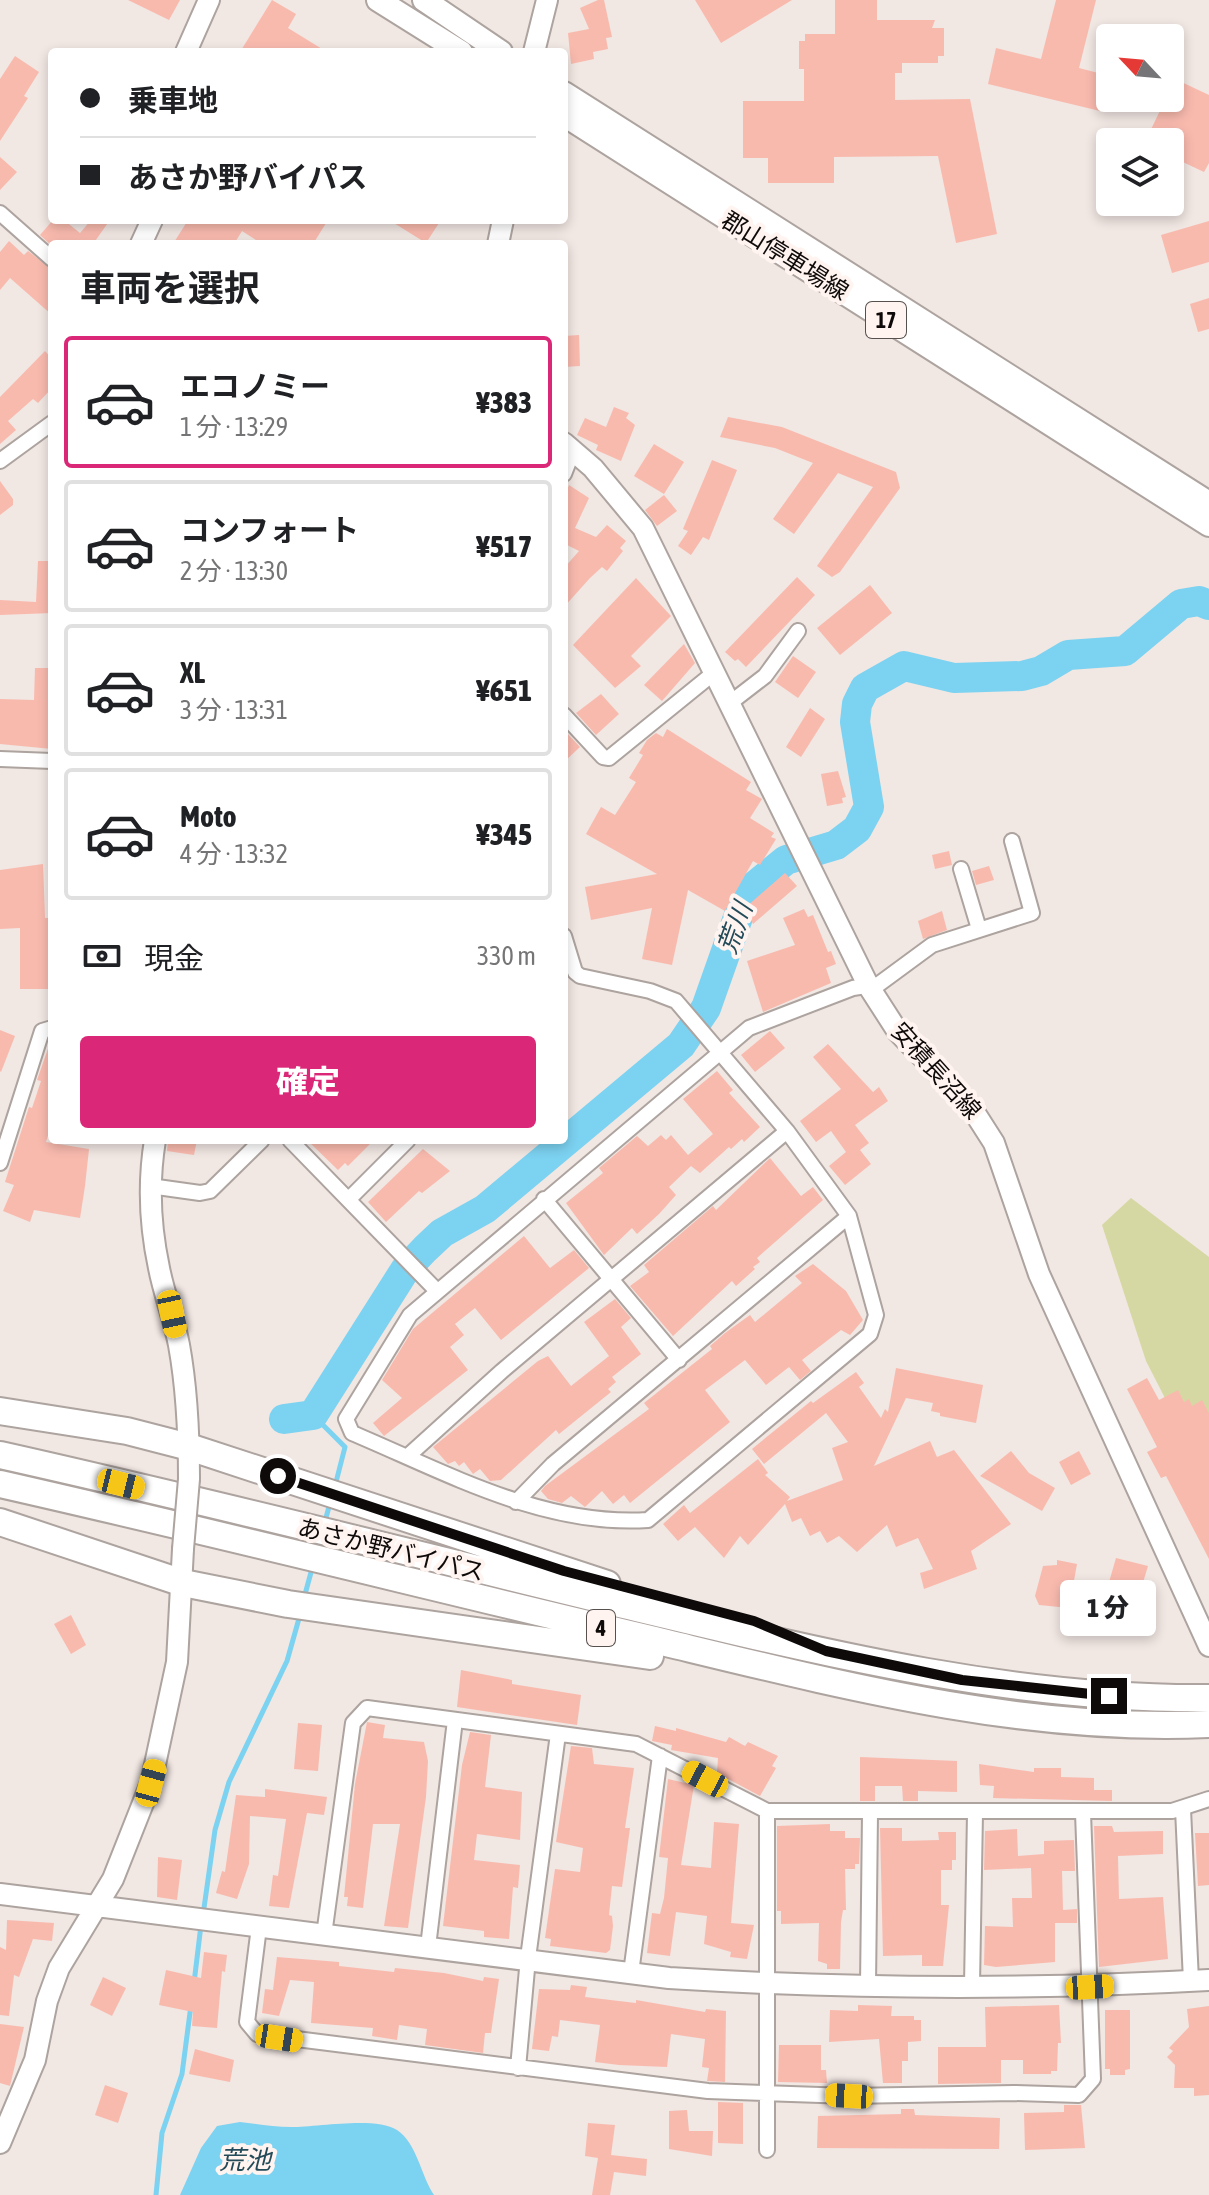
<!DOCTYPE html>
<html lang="ja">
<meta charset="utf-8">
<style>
:root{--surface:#fff;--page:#f2f2f2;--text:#202124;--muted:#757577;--line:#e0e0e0;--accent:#db2777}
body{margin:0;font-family:"Asap Condensed","Noto Sans JP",sans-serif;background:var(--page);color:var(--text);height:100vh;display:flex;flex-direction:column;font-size:30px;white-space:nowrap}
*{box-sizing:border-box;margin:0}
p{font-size:26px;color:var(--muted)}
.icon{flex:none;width:44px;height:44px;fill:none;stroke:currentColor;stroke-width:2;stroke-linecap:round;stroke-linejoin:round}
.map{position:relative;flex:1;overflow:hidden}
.drawer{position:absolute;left:48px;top:240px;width:520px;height:904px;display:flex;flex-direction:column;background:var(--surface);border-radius:8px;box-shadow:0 4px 12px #0003}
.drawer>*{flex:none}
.banner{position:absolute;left:48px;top:48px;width:520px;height:176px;border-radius:8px;box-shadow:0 4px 12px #0003;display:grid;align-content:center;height:176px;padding:0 32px;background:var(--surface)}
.needle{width:52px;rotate:296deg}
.fabs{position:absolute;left:1096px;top:24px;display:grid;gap:16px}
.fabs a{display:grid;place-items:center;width:88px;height:88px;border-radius:8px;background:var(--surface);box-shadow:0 4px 12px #0003;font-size:40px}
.end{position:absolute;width:36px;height:36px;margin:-18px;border:10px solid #0e0a09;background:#fff;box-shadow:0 0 0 4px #fff}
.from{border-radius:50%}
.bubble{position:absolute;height:56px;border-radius:8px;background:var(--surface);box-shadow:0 4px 12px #0003;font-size:26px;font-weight:800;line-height:56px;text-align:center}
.car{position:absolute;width:24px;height:48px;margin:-24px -12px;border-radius:10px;box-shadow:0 0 6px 2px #0007;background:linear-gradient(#f5c518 24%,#345 0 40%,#f5c518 0 76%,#345 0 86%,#f5c518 0)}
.banner b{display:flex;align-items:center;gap:28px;height:76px;font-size:30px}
.banner b+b{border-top:2px solid var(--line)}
.banner i{width:20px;height:20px;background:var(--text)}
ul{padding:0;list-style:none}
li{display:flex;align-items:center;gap:24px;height:132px;margin:0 16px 12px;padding:0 16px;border:4px solid var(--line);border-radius:8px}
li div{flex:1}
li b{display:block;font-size:30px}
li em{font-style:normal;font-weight:800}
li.on{border-color:var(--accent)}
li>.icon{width:72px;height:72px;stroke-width:1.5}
h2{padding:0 32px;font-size:36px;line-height:96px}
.pay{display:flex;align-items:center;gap:20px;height:88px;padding:0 32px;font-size:30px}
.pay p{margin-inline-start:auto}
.primary-button{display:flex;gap:16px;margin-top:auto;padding:16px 32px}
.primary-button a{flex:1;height:92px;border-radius:8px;background:var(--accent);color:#fff;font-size:32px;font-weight:800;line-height:92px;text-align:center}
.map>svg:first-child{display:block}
</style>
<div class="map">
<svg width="1209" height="2195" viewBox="0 0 1209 2195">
<rect width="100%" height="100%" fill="#f1e7e3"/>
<path fill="#d5d8a2" d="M1131 1198 1209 1257V1484L1146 1361 1102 1225Z"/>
<path fill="#7cd2f1" d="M240 2122C257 2124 274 2127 291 2127 317 2127 376 2116 397 2130 417 2143 421 2176 434 2195H180L201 2148 217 2126Z"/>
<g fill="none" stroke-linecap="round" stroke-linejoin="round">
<path stroke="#7cd2f1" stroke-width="5" d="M313 1415 345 1447 335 1486
M324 1525 330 1503
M304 1598 313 1565
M203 1915 215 1830 229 1782 287 1661 300 1615
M194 1983 201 1925
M156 2195 162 2133 182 2074 191 2005"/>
<path stroke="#7cd2f1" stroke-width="30" d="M284 1419 313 1415 405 1270 425 1249 442 1233 485 1209 681 1045 706 1008 747 892 786 860 836 845 857 829 869 807 855 722 857 704 865 688 904 666 954 678 1022 676 1041 671 1068 655 1125 651 1181 604 1199 601 1209 605"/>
</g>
<path fill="#f9baae" d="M128 0H180L169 20Z
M272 0 296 14 288 28 327 52H240Z
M598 0H604L612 37 606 38 608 49 593 52 594 59 571 64 568 33 589 29 580 8Z
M695 0H792L721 43Z
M835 0H877V20H935L932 28H944V56H938V63H902V73H895V100L970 99 997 234 956 243 938 156 834 157V183H768V158H743V101H804V69H799V41H805V34H835Z
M1056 0H1096L1079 68 1110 76 1100 111 988 84 996 48 1041 59Z
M15 56 39 72 24 96 28 98 0 141V79Z
M1175 79 1209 95V163L1204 172 1170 156V142H1145L1166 98H1170Z
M0 157 17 172 0 190Z
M53 220H64L80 233 91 220H110L93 244 52 246 40 235Z
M188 220H328L313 244H262L242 231 234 244H173Z
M389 220H441L426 243Z
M1209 221V262L1172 273 1161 235Z
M9 241 24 255 28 251 52 269V315L10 278 0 290V252Z
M1209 298V329L1198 332 1190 304Z
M579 335 580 366 564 367V336Z
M45 351 52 359V388L38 403 33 399 8 421 16 430 0 444V397Z
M614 407 629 413 626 418 635 425 621 461 596 450 598 445 577 435 585 418 606 427Z
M728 417 782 427 896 472 900 488 840 572 832 577 817 566 873 487 838 473 794 534 773 519 813 463 775 448 720 437Z
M654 444 684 462 664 494 634 476Z
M712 460 737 470 709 540 703 537 691 555 678 546 688 531 683 529Z
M0 481 13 499V505L0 515Z
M569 485 589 498 575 528 596 537 607 525 626 541 620 548 623 551 607 571 602 567 590 578 564 607V568L579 551 567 545 564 552V497Z
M664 495 677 511 657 526 645 510Z
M38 561H52V613L0 615V600L36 602Z
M797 577 815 595 746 667 738 659 735 661 725 652Z
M636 578 671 616 631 656 641 666 615 688 573 645Z
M870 585 892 613 840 655 817 628Z
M684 644 695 663 662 701 644 685Z
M793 656 816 672 798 698 775 682Z
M35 668H52V749L0 744V699L34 700Z
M601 694 619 714 596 735 576 713Z
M810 708 825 719 801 757 786 747Z
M667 729 751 782 746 790 762 799 750 818 774 833 771 837 776 839 760 865 753 861 725 911 688 890 672 965 642 959 652 908 591 920 585 887 657 874 586 834 601 807 615 815 636 782 629 778 643 755 639 753 647 740 656 733 663 737Z
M564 730 580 747 564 762Z
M838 771 846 797 842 798 843 803 827 806 821 774Z
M949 851 952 865 935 869 932 855Z
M43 864 45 918H48V989H20V928L0 929V870Z
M989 866 994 880 976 885 972 871Z
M785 873 797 886 753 924 746 907Z
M804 909 808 917 813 915 828 952 831 951 836 964 826 968 831 983 763 1012 747 961 795 945 783 918Z
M942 911 947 930 923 939 918 921Z
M0 1030 15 1036 1 1072 0 1071Z
M770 1031 785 1048 755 1072 741 1055Z
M50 1043 52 1122 46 1142 89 1149 85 1186 80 1218 34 1210 30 1222 3 1211 14 1185 5 1182 29 1107 32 1108 41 1081 37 1080Z
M828 1044 873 1092 879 1087 888 1101 855 1125 869 1143 860 1150 871 1164 845 1185 829 1166 846 1152 831 1131 816 1142 800 1121 841 1089 813 1057Z
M717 1071 733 1090 729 1093 760 1127 744 1142 742 1139 731 1149 729 1147 700 1173 691 1166 669 1187 676 1195 659 1214 637 1234 632 1228 604 1255 566 1203 603 1173 599 1168 637 1136 648 1146 661 1135 666 1140 671 1135 688 1155 713 1134 683 1099Z
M168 1140H197L194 1155 167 1151Z
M307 1140H374L348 1166 345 1163 338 1170Z
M423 1149 450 1171 422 1193 419 1191 386 1222 368 1202Z
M770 1158 801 1196 813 1187 823 1200 757 1258 760 1262 753 1267 755 1269 736 1286 732 1281 673 1336 630 1286 649 1272 644 1265 713 1206 716 1210Z
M524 1236 550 1268 574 1250 589 1268 501 1340 475 1308 455 1324 464 1335 450 1347 468 1370 384 1436 373 1423 402 1398 382 1380 413 1329Z
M813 1264 846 1291 863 1320 850 1335 841 1330 802 1360 811 1371 800 1380 789 1367 766 1385 745 1360 705 1390 730 1422 630 1503 624 1495 613 1504 602 1491 585 1507 571 1496 562 1503 548 1499 541 1491 545 1486 649 1409 644 1403 712 1349 710 1346 725 1333 750 1315 755 1322 802 1283 795 1276Z
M615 1299 631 1318 621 1327 641 1354 612 1377 616 1382 608 1389 611 1392 559 1434 556 1430 501 1480 490 1481 480 1469 473 1474 464 1462 459 1466 455 1461 448 1464 433 1447 538 1361 548 1356 571 1386 609 1356 584 1322Z
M896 1368 983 1385 976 1423 940 1416V1413L931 1411 933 1403 906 1398 874 1466 930 1441 937 1457 954 1450 1011 1524 971 1551 977 1569 924 1589 920 1573 933 1569 918 1538 896 1547 887 1525 857 1552 839 1536 827 1543 820 1531 810 1536 801 1518 792 1522 785 1504 748 1545 740 1536 724 1558 695 1527 678 1541 663 1524 684 1505 690 1513 758 1459 768 1473 765 1475 790 1497 787 1501 843 1480 832 1448 848 1442 826 1413 764 1464 752 1449 811 1401 813 1403 856 1372 864 1383 859 1387 881 1418 885 1409 888 1412Z
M1147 1378 1159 1400 1178 1390 1184 1402 1189 1399 1192 1406 1202 1400 1209 1413V1559L1166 1476 1161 1478 1147 1452 1157 1447 1127 1389Z
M1011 1451 1029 1473 1055 1488 1042 1511 980 1476Z
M1079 1451 1091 1474 1071 1485 1059 1462Z
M1116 1558 1148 1566 1138 1599 1122 1595 1121 1600 1105 1596Z
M1057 1560 1077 1564 1069 1608 1039 1605 1035 1596 1043 1566 1057 1565Z
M71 1615 86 1645 71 1654 54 1624Z
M461 1670 512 1680V1684L581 1695 577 1725 457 1707Z
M367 1722 385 1725 383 1738 424 1742 428 1761 426 1797 408 1928 384 1926 400 1824H373L363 1908 347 1906 348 1897H344L355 1784Z
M298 1723 322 1725 318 1771 294 1769Z
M655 1726 676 1731V1728L726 1742 729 1737 745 1746 748 1742 778 1756 772 1766 776 1768 760 1796 717 1773 718 1758 671 1750 672 1745 652 1741Z
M470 1732 491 1735 485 1787 522 1792 520 1840 477 1834 474 1860 520 1865 518 1888 513 1887 509 1939 484 1937V1931L443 1926 462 1765Z
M571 1746 592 1748 594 1764 634 1768 625 1828H630L622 1887 612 1886 609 1915 612 1916 613 1926 610 1950 606 1953 550 1946 551 1939 545 1938 555 1869 580 1872 583 1848 556 1842Z
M860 1757 957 1761V1792L918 1791V1801H903L902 1786H875V1801H860Z
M979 1764 1034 1772V1768H1061V1777L1094 1778V1790H1112V1801L993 1798 994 1786 980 1785Z
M668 1779 694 1785 681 1865 711 1868 714 1822 739 1824 731 1923 754 1925 747 1959 730 1957 731 1952 704 1944 707 1916 676 1912 670 1956 647 1953 652 1913 660 1914 664 1898 668 1858 659 1857Z
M265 1789 327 1797 324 1815 307 1813 289 1908 269 1906 273 1875 278 1876 286 1819 250 1816 249 1864 237 1899 216 1893 222 1871 225 1872 236 1795 265 1797Z
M830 1824V1831H845V1838H860L859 1864H855V1869H845L846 1910H843L841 1922 840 1969H827V1964L818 1961 819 1923 781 1924V1911H777V1826Z
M1094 1826H1112L1114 1832 1163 1831V1854L1118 1856 1119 1899 1163 1897 1168 1959 1099 1967Z
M880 1828H902V1841L939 1840 938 1832H956V1860H952V1870H941V1905H949L943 1966H922V1955L883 1956Z
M1017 1829 1018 1856 1044 1854V1841L1074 1840 1075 1871H1062L1063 1910 1077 1909V1923H1055V1962L996 1967 984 1965 985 1926 1013 1927 1012 1898H1032L1031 1868 984 1870 985 1831Z
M1195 1833H1209V1885L1198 1886Z
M158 1857 182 1860 177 1900 157 1897Z
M7 1920 54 1923 52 1941 33 1939 19 1977 14 1975 9 2016 0 2015V1947L6 1950Z
M204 1952 227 1955 225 1972 222 1971 217 2028 192 2026 193 2012 159 2005 166 1970 201 1978Z
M277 1957 339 1962V1966L394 1972 395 1968 444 1973 483 1981 484 1977 499 1979 491 2033H485L483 2053 425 2045 427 2029 399 2025 397 2040 372 2036 373 2028 311 2023 314 1982 290 1980 279 2016 262 2013 265 1989 273 1990Z
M103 1977 126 1988 112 2016 90 2005Z
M571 1985 587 1987 585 1997 636 2003V2000L705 2012 706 2009 726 2011 725 2082 707 2081 709 2068 702 2067 705 2039 671 2034 667 2067 619 2065 595 2062 600 2025 560 2020 558 2037 552 2036 549 2051 532 2049 539 1989 570 1990Z
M858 2005 892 2006 891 2016H914V2020H921V2041L908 2042V2061H902V2083H883L879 2039 829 2042 830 2010 858 2011Z
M1059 2005 1061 2043H1058L1057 2071H1051V2074H1023V2060H1001V2083L938 2084V2047H986L985 2007Z
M1209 2006V2095L1194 2096V2088H1174L1175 2065 1167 2057 1173 2051 1169 2048 1189 2027 1187 2009Z
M1105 2010H1130V2069L1125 2070V2075H1110V2069H1105Z
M0 2024 24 2027 10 2086 0 2083Z
M779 2045H821V2070H826L827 2083 778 2082Z
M195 2049 234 2060 230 2082 189 2074Z
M105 2085 128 2093 118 2123 95 2115Z
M718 2102 743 2103V2144L718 2143Z
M1064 2105H1081L1085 2148 1025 2150 1024 2113 1064 2112Z
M901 2109H914L915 2115 1000 2118 999 2149 817 2148 818 2116 901 2114Z
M687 2110 689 2131H713L712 2156 669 2149V2111Z
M588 2123 615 2125 611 2155 647 2159 646 2176 614 2172 610 2195H592L598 2158 585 2156Z"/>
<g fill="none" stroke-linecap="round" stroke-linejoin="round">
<defs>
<path id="street" d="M0 213 52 259
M0 461 52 423
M564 474 573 451
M730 703 765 676 798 631
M564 715 603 757 609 758 715 672
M0 759 52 761
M961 869 979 929
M564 936 575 972 580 976 650 991 676 1001 787 1131 849 1216 876 1315 870 1334 648 1520C543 1527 445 1472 352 1433L346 1419 410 1315 749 1028 853 988 879 984 932 945 1032 913 1012 841
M290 1140 437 1291
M0 1163 42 1031 52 1028
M150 1186 200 1193 210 1191 262 1140
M350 1198 408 1140
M544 1199 679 1360
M408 1456 502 1371 787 1131
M516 1502 553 1464 849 1216
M1183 1809 1191 1981
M259 1927 247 2022 257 2034 708 2091 849 2096 1014 2093 1079 2095 1093 2079 1083 1813
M324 1935 353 1723 367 1708 636 1744 767 1811H1172L1209 1799
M428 1947 455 1720
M631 1973 660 1756
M868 1985 870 1814
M972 1985 975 1813
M518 2068 528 1958 558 1734
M767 2150V1811"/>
<path id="secondary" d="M186 52 209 0
M534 52 547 0
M141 244 152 220
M498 244 503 220
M564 443 593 468 643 528 869 987 898 1032 971 1107 994 1143 1039 1274 1209 1646
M155 1140C148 1183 150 1226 159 1268 164 1294 174 1319 179 1345 187 1389 189 1435 189 1479
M0 1894 669 1978C848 1989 1030 1990 1209 1980
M0 2143 35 2060 47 2001 59 1968 113 1879 151 1783 177 1662 183 1549"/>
<path id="primary" d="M378 0 461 52
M424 0 501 52
M564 93 1209 503
M564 115 1209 525"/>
<path id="highway" d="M0 1411 127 1431 189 1447 607 1584
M0 1455C206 1501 411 1553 616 1603 812 1650 1007 1700 1209 1698
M0 1484C216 1533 431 1587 646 1638 829 1682 1019 1733 1209 1724
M0 1522 183 1583 288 1604 650 1656"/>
</defs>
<use href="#street" stroke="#ada39f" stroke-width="18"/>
<use href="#secondary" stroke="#ada39f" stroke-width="24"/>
<use href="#primary" stroke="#ada39f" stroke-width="26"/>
<use href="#highway" stroke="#ada39f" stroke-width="30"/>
<use href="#street" stroke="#fff" stroke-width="14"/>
<use href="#secondary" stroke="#fff" stroke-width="20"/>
<use href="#primary" stroke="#fff" stroke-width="22"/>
<use href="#highway" stroke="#fff" stroke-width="26"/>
<defs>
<path id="secondary-bridge" d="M183 1549 189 1479"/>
</defs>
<use href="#secondary-bridge" stroke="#ada39f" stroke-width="24" stroke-linecap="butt"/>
<use href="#secondary-bridge" stroke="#fff" stroke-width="20"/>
</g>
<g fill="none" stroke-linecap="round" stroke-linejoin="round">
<path stroke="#0e0a09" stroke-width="10" d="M278 1476 564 1571 754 1621 826 1651 962 1680 1109 1696"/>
</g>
<g text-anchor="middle" stroke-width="8" stroke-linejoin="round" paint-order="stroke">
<g fill="#fff4f0" stroke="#56504e" stroke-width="2">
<rect x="866" y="302" width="40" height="36" rx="6"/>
<rect x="587" y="1610" width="28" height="36" rx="6"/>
</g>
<g font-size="22" font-weight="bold" fill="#0e0a09">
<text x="886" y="328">17</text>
<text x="601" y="1636">4</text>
</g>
<g font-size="24" fill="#0e0a09" stroke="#fff4f0">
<text transform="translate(785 256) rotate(32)" y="8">郡山停車場線</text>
<text transform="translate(936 1071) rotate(48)" y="8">安積長沼線</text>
<text transform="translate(391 1550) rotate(14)" y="8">あさか野バイパス</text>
</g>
<g font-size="26" font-style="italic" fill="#244b59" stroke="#fff4f0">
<text transform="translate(735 928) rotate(-70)" y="9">荒川</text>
<text x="245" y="2169">荒池</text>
</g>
</g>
</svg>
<div class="fabs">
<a><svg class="needle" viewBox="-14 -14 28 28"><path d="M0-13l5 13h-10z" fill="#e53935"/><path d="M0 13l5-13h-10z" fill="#757577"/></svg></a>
<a><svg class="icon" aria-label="layers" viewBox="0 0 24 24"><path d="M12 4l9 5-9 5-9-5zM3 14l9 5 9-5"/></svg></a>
</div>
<i class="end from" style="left:278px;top:1476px"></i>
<i class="end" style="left:1109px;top:1696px"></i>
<div class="bubble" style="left:1060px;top:1580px;width:96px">1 分</div>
<i class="car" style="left:172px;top:1314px;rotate:168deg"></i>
<i class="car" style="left:121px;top:1484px;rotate:104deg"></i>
<i class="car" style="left:705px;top:1779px;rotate:298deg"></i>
<i class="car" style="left:151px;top:1783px;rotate:15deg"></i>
<i class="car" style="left:1090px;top:1987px;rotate:87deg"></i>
<i class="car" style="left:279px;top:2038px;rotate:99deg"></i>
<i class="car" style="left:849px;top:2096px;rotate:273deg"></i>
<div class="banner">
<b><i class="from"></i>乗車地</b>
<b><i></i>あさか野バイパス</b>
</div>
<section class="drawer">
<h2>車両を選択</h2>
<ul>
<li class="on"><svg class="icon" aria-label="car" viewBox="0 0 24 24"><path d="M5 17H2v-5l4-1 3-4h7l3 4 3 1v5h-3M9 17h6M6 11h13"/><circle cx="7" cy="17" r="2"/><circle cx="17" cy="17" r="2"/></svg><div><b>エコノミー</b><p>1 分 · 13:29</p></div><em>¥383</em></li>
<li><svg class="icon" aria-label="car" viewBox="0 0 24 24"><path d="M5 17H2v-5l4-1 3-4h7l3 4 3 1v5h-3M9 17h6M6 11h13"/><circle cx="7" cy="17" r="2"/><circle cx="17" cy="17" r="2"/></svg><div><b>コンフォート</b><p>2 分 · 13:30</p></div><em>¥517</em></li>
<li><svg class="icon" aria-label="car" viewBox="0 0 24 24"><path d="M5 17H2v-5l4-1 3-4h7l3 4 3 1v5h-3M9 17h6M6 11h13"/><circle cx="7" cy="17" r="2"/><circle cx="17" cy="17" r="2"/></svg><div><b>XL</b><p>3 分 · 13:31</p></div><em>¥651</em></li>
<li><svg class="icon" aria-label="car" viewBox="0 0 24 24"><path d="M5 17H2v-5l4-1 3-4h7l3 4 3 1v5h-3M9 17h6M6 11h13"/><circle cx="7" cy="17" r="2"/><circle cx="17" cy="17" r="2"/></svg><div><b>Moto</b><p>4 分 · 13:32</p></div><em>¥345</em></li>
</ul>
<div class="pay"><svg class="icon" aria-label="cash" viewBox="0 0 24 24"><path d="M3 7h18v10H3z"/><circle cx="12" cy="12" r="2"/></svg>現金<p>330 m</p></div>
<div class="primary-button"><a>確定</a></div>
</section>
</div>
